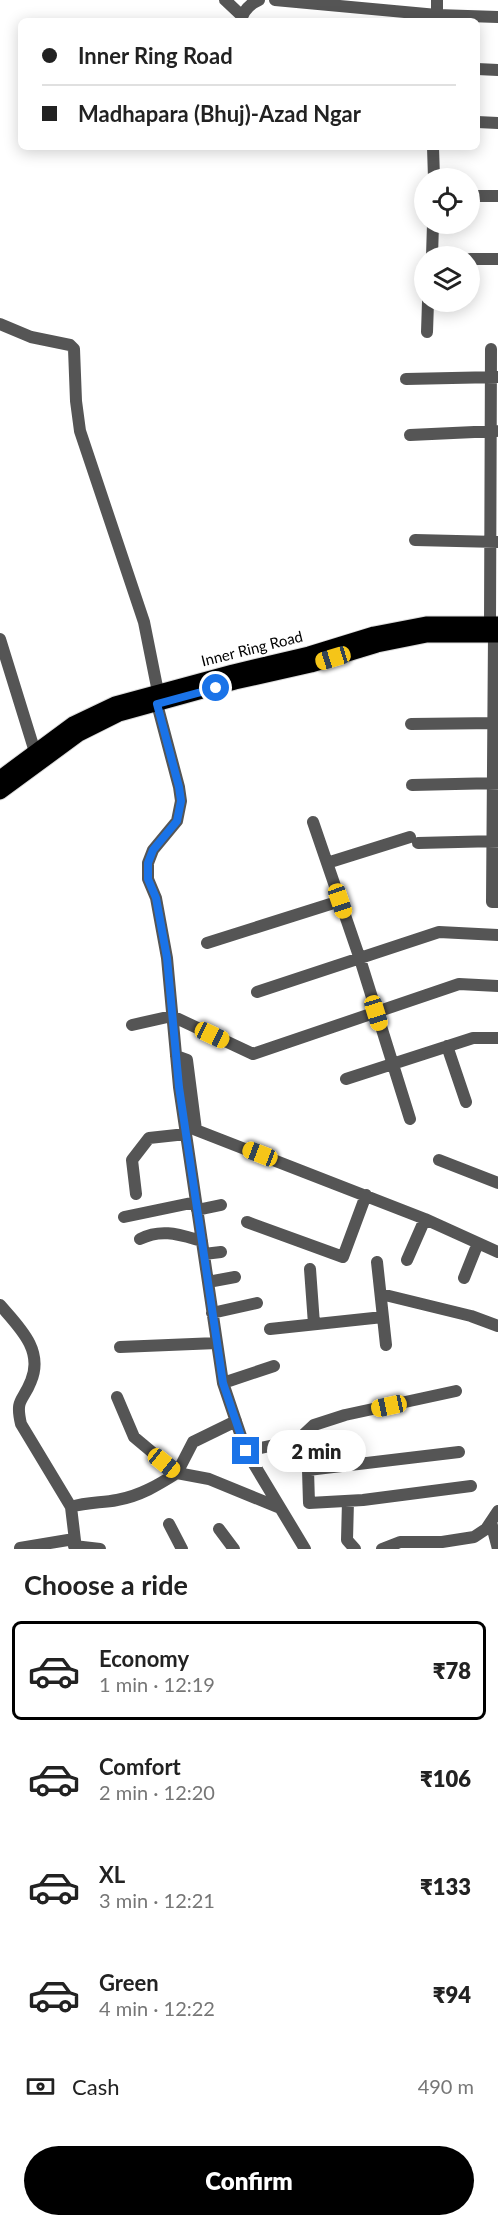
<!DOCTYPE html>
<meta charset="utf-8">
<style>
:root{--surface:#fff;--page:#f6f6f6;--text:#222;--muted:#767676;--line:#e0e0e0;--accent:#000}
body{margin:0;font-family:Lato,sans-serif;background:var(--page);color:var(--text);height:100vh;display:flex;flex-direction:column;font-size:22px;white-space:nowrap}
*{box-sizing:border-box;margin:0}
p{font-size:20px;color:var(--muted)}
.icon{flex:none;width:33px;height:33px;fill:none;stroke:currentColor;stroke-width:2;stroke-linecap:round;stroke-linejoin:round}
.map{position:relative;height:1549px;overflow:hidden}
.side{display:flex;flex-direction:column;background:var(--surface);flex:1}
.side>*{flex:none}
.guide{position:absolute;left:18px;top:18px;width:462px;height:132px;border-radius:9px;box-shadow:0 3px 15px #0003;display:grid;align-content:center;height:132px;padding:0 24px;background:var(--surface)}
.tools{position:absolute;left:414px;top:168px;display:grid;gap:12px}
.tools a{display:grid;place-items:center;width:66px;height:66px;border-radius:50%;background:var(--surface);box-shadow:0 3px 15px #0003;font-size:30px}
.end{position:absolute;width:27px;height:27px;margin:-14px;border:8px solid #1a73e8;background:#fff;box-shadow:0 0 0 3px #fff}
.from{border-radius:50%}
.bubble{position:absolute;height:42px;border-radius:21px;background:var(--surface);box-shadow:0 3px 15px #0003;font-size:20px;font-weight:800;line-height:42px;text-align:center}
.car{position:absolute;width:18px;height:36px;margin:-18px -9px;border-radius:8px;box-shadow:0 0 4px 2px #0007;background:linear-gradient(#f5c518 24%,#345 0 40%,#f5c518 0 76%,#345 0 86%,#f5c518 0)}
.guide b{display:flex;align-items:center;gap:21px;height:57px;font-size:22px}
.guide b+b{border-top:2px solid var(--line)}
.guide i{width:15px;height:15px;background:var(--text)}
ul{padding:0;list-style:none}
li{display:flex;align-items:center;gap:18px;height:99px;margin:0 12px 9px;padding:0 12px;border:3px solid transparent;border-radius:9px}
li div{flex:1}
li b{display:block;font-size:22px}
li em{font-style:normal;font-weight:800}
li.active{border-color:var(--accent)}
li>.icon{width:54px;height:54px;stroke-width:1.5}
h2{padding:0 24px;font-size:27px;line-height:72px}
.pay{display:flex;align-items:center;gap:15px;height:66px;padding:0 24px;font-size:22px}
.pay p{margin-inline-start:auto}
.cta{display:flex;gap:12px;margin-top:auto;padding:12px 24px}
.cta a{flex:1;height:69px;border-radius:36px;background:var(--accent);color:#fff;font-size:24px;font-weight:800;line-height:69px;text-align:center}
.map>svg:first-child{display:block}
</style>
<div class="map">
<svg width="498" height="1549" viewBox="0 0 498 1549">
<rect width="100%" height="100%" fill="#fff"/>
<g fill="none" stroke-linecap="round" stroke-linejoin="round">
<defs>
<path id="major" d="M0 778 73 724 115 704 233 672 309 654 374 634 426 624H498
M0 792 79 734 119 714 235 682 311 665 377 645 427 635H498"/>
</defs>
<use href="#major" stroke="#dbdbdb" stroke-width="17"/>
<path stroke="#555" stroke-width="12" d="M225 0 242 16
M275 0 437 15 498 17
M241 21C243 11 250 4 259 0
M437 21V0
M477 69 498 70
M477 122 498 123
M433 147 434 178
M470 196H498
M432 256 433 224
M470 259H498
M0 324 31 337 70 345 74 349 76 401 80 431 144 622 158 692
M427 332 428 302
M406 379 498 377
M410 435 496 431
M415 540 498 542
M490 624 491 349
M494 635 492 902H498
M0 639 35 752
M157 704 179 787 181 801 177 821 153 850 148 863V879L156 898 167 958 179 1087 223 1383 246 1451 305 1549
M411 724 498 723
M412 785 498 783
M313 822 360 959 410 1119
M418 843 498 841
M327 863 410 837
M207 943 340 901
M257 992 439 932 498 935
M132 1025 172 1016 253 1054 459 984 498 986
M447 1046 466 1102
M176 1056 187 1060 196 1130 425 1219 498 1252
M346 1079 473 1038H498
M439 1160 498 1183
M136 1194 132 1160 149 1138 186 1134
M197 1210 221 1205
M124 1217 196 1202
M247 1222 343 1257 366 1195
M140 1239C162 1228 180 1235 202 1241
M204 1254 221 1252
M407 1260 425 1219
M377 1262 386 1345
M310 1269 314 1324
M464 1278 478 1243
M208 1282 235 1277
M381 1294 471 1316 498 1326
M0 1305C19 1327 44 1350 31 1381 23 1402 15 1398 21 1424L71 1507 76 1549
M212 1313 257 1303
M270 1329 383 1317
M120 1347 217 1343
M223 1383 274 1366
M117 1397 134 1437 177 1473 193 1442 236 1421
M303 1437 308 1470 309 1503 363 1500 471 1486
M246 1451 298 1440 314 1425 345 1415 456 1391
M308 1470 459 1452
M348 1501 347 1540 355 1549
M71 1507C87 1502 102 1503 117 1500 140 1496 158 1485 177 1473L209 1479 280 1508
M491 1522 498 1549
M169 1524 182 1549
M219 1529 234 1549
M74 1546 100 1549
M20 1548 74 1539
M382 1549 400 1542H442L474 1537 486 1529 498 1511"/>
<use href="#major" stroke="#000" stroke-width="15"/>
</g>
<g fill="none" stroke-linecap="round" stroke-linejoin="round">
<path stroke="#1a73e8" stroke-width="8" d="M216 688 157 704 179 787 181 801 177 821 153 850 148 863V879L156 898 167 958 179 1087 223 1383 246 1451"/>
</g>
<g text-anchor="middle" stroke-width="4.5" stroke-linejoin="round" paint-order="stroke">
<g font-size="15" fill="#000" stroke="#fff">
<text transform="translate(252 649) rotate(-14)" y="5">Inner Ring Road</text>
</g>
</g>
</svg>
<div class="tools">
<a><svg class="icon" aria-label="locate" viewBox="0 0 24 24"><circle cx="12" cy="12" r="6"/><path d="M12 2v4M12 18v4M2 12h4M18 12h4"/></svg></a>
<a><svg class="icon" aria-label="layers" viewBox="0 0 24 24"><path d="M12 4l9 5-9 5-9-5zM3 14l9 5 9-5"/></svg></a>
</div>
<i class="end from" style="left:216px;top:688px"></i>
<i class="end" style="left:246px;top:1451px"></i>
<div class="bubble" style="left:267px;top:1430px;width:99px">2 min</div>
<i class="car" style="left:333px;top:658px;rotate:253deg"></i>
<i class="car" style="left:340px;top:901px;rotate:161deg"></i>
<i class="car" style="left:376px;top:1013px;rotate:163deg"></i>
<i class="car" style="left:212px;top:1035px;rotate:115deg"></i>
<i class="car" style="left:260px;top:1154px;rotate:291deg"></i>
<i class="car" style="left:389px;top:1406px;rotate:258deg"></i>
<i class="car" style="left:164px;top:1463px;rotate:129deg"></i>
<div class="guide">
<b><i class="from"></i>Inner Ring Road</b>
<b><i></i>Madhapara (Bhuj)-Azad Ngar</b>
</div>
</div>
<section class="side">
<h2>Choose a ride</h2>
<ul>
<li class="active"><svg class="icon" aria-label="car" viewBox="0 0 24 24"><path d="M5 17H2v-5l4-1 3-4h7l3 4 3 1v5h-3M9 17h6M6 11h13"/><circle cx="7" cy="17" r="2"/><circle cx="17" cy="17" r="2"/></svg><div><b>Economy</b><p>1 min · 12:19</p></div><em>₹78</em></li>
<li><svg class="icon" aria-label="car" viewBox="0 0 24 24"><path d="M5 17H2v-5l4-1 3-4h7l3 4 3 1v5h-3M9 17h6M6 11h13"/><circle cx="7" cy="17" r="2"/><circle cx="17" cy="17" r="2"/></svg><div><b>Comfort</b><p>2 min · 12:20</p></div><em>₹106</em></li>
<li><svg class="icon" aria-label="car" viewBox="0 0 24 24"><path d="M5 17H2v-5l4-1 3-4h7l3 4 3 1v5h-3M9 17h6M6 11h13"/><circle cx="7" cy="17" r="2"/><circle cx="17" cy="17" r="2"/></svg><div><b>XL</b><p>3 min · 12:21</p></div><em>₹133</em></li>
<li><svg class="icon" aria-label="car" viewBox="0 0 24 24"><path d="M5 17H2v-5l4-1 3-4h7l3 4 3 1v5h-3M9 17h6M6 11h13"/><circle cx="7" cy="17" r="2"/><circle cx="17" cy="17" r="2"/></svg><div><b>Green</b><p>4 min · 12:22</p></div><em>₹94</em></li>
</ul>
<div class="pay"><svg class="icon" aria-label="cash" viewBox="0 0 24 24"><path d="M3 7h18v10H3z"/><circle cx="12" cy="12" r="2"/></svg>Cash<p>490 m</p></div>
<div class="cta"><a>Confirm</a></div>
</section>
